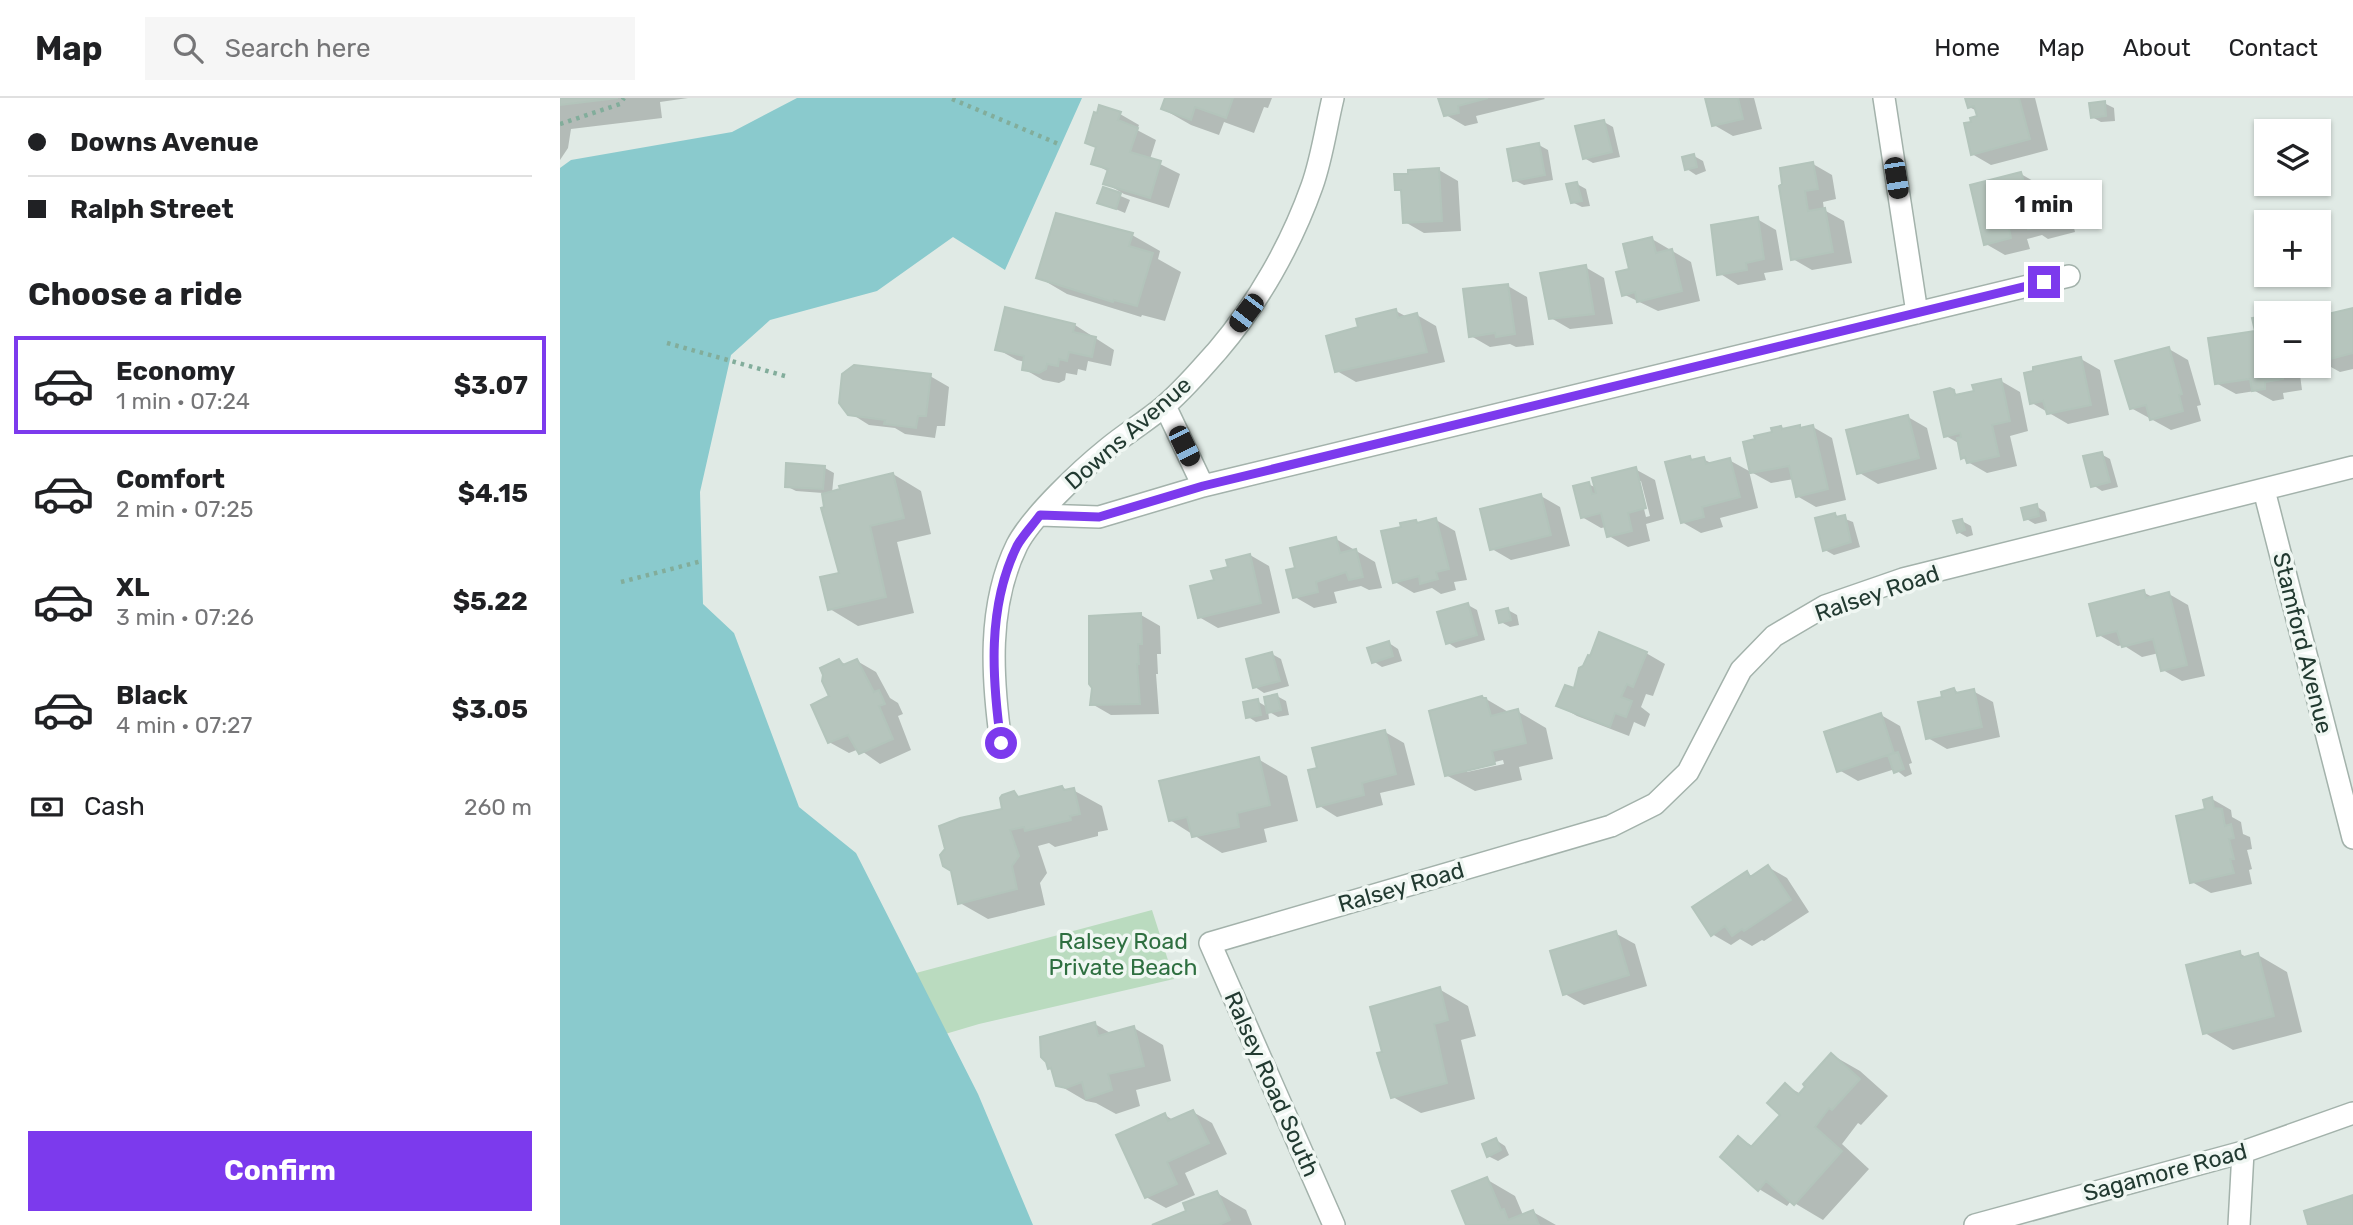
<!DOCTYPE html>
<meta charset="utf-8">
<style>
:root{--surface:#fff;--page:#f6f6f6;--text:#202124;--muted:#757577;--line:#e0e0e0;--accent:#7c3aed}
body{margin:0;font-family:Rubik,sans-serif;background:var(--page);color:var(--text);height:100vh;display:flex;flex-direction:column;font-size:26px;white-space:nowrap}
*{box-sizing:border-box;margin:0}
p{font-size:23px;color:var(--muted)}
.icon{flex:none;width:38px;height:38px;fill:none;stroke:currentColor;stroke-width:2;stroke-linecap:round;stroke-linejoin:round}
.map{position:relative;flex:1;overflow:hidden}
.details{display:flex;flex-direction:column;background:var(--surface);width:560px}
.details>*{flex:none}
.guide{display:grid;align-content:center;height:154px;padding:0 28px;background:var(--surface)}
.controls{position:absolute;left:1694px;top:21px;display:grid;gap:14px}
.controls a{display:grid;place-items:center;width:77px;height:77px;border-radius:0px;background:var(--surface);box-shadow:0 2px 5px #0004;font-size:35px}
.end{position:absolute;width:32px;height:32px;margin:-16px;border:9px solid #7c3aed;background:#fff;box-shadow:0 0 0 4px #fff}
.from{border-radius:50%}
.bubble{position:absolute;height:49px;border-radius:0px;background:var(--surface);box-shadow:0 2px 5px #0004;font-size:23px;font-weight:700;line-height:49px;text-align:center}
.car{position:absolute;width:21px;height:42px;margin:-21px -10px;border-radius:9px;box-shadow:0 0 5px 2px #0007;background:linear-gradient(#222 24%,#8ab4d8 0 40%,#222 0 76%,#8ab4d8 0 86%,#222 0)}
.guide b{display:flex;align-items:center;gap:24px;height:66px;font-size:26px}
.guide b+b{border-top:2px solid var(--line)}
.guide i{width:18px;height:18px;background:var(--text)}
ul{padding:0;list-style:none}
li{display:flex;align-items:center;gap:21px;height:98px;margin:0 14px 10px;padding:0 14px;border:4px solid transparent;border-radius:0px}
li div{flex:1}
li b{display:block;font-size:26px}
li em{font-style:normal;font-weight:700}
li.selected{border-color:var(--accent)}
li>.icon{width:63px;height:63px;stroke-width:1.5}
h2{padding:0 28px;font-size:32px;line-height:84px}
.pay{display:flex;align-items:center;gap:18px;height:77px;padding:0 28px;font-size:26px}
.pay p{margin-inline-start:auto}
.cta{display:flex;gap:14px;margin-top:auto;padding:14px 28px}
.cta a{flex:1;height:80px;border-radius:0px;background:var(--accent);color:#fff;font-size:28px;font-weight:700;line-height:80px;text-align:center}
header{display:flex;align-items:center;gap:42px;box-sizing:border-box;height:98px;padding:0 35px;background:var(--surface);border-bottom:2px solid var(--line)}
header strong{font-size:33px}
nav{display:flex;gap:38px;margin-inline-start:auto;font-size:24px}
.search{width:490px;height:63px;background:var(--page);display:flex;align-items:center;gap:18px;box-sizing:border-box;padding:0 24px;border-radius:0px;color:var(--muted);font-size:26px}
main{display:flex;flex:1;min-height:0}
.map>svg:first-child{display:block}
</style>
<header>
<strong>Map</strong>
<div class="search"><svg class="icon" aria-label="search" viewBox="0 0 24 24"><circle cx="10" cy="10" r="6"/><path d="M15 15l6 6"/></svg>Search here</div>
<nav><a>Home</a><a>Map</a><a>About</a><a>Contact</a></nav>
</header>
<main>
<section class="details">
<div class="guide">
<b><i class="from"></i>Downs Avenue</b>
<b><i></i>Ralph Street</b>
</div>
<h2>Choose a ride</h2>
<ul>
<li class="selected"><svg class="icon" aria-label="car" viewBox="0 0 24 24"><path d="M5 17H2v-5l4-1 3-4h7l3 4 3 1v5h-3M9 17h6M6 11h13"/><circle cx="7" cy="17" r="2"/><circle cx="17" cy="17" r="2"/></svg><div><b>Economy</b><p>1 min · 07:24</p></div><em>$3.07</em></li>
<li><svg class="icon" aria-label="car" viewBox="0 0 24 24"><path d="M5 17H2v-5l4-1 3-4h7l3 4 3 1v5h-3M9 17h6M6 11h13"/><circle cx="7" cy="17" r="2"/><circle cx="17" cy="17" r="2"/></svg><div><b>Comfort</b><p>2 min · 07:25</p></div><em>$4.15</em></li>
<li><svg class="icon" aria-label="car" viewBox="0 0 24 24"><path d="M5 17H2v-5l4-1 3-4h7l3 4 3 1v5h-3M9 17h6M6 11h13"/><circle cx="7" cy="17" r="2"/><circle cx="17" cy="17" r="2"/></svg><div><b>XL</b><p>3 min · 07:26</p></div><em>$5.22</em></li>
<li><svg class="icon" aria-label="car" viewBox="0 0 24 24"><path d="M5 17H2v-5l4-1 3-4h7l3 4 3 1v5h-3M9 17h6M6 11h13"/><circle cx="7" cy="17" r="2"/><circle cx="17" cy="17" r="2"/></svg><div><b>Black</b><p>4 min · 07:27</p></div><em>$3.05</em></li>
</ul>
<div class="pay"><svg class="icon" aria-label="cash" viewBox="0 0 24 24"><path d="M3 7h18v10H3z"/><circle cx="12" cy="12" r="2"/></svg>Cash<p>260 m</p></div>
<div class="cta"><a>Confirm</a></div>
</section>
<div class="map">
<svg width="1793" height="1127" viewBox="0 0 1793 1127">
<rect width="100%" height="100%" fill="#e0eae5"/>
<path fill="#badbbf" d="M592 812 614 881 419 926 328 953 326 883Z"/>
<path fill="#8acacd" d="M237 0H522L445 172 393 139 317 193 210 222 171 257 140 394 143 506 174 535 239 709 296 755 418 996 473 1127H0V70L11 62 172 34Z"/>
<path fill="#0003" fill-rule="evenodd" d="M0 0H128L100 4 102 20 11 31 8 50 0 62Z
M606 0H712L708 10 704 9 694 35 664 24 659 37 631 27 603 11Z
M881 0H984L985 1 916 18 918 25 905 28 886 17Z
M1148 0H1194L1202 31 1173 38 1154 27Z
M1407 0H1475L1488 52 1431 67 1412 56 1413 25 1419 19 1417 13 1409 9Z
M1544 5 1554 10 1555 23 1541 24 1532 19Z
M560 16 579 27 577 32 596 42 590 61 620 76 609 110 564 96 545 85 549 74 533 65 538 51 527 45Z
M1044 24 1053 29 1060 59 1033 65 1024 60Z
M979 47 988 52 993 82 964 87 954 82Z
M1134 58 1143 63 1146 73 1136 77 1127 71Z
M1253 66 1272 77 1276 101 1263 104 1264 112 1284 123 1292 165 1252 172 1233 161 1221 89Z
M879 72 898 83 901 133 864 135 845 124 843 95 837 91Z
M1461 76 1480 87 1483 96 1489 95 1508 106 1515 134 1488 141 1482 137 1467 141 1470 151 1445 157 1426 146Z
M1017 86 1026 91 1030 108 1022 109 1012 104Z
M544 91 570 102 565 115 539 104Z
M1197 121 1216 132 1223 172 1204 175 1206 182 1178 187 1159 175Z
M572 137 600 153 598 161 621 174 605 223 582 217 581 219 507 196 478 179Z
M1092 141 1131 164 1140 203 1098 213 1063 196 1071 172Z
M1025 169 1044 180 1053 226 1010 231 991 220Z
M948 188 967 199 974 247 956 249 950 246 930 249 911 238Z
M1793 212V271L1780 274 1760 263 1759 220Z
M836 213 847 219 857 217 876 228 885 264 796 284 777 273 800 231Z
M1706 219V268H1738L1742 276 1740 277 1742 292 1723 295 1724 301 1713 303 1695 293 1676 296 1656 285 1697 235 1694 221Z
M515 227 554 252 551 268 528 263 526 273 518 271 517 277 506 275 505 282 499 285 483 282 464 271 465 264 457 262 437 251Z
M1609 251 1628 262 1641 307 1637 308 1641 323 1611 332 1571 310Z
M1521 261 1540 272 1549 317 1508 326 1472 305Z
M370 278 389 289 385 328H377L375 340 345 336 335 330 309 327 290 315Z
M1441 283 1460 294 1468 333 1450 338 1457 368 1427 375 1408 364 1403 359 1400 346 1386 338 1393 294 1400 298Z
M1348 319 1367 330 1377 371 1318 386 1298 374Z
M1221 329 1225 332 1253 329 1272 340 1286 402 1256 409 1237 398 1234 381 1211 385 1191 374 1214 335Z
M1541 356 1550 361 1558 389 1542 393 1533 387Z
M1129 360 1135 363 1143 361 1153 366 1169 362 1189 373 1198 410 1160 420 1163 429 1141 435 1122 424Z
M265 370 274 375 272 395 333 376 361 393 371 436 337 444 354 515 298 528 270 511 281 476 263 395 236 393 226 388Z
M1075 371 1095 382 1104 421 1086 426 1090 443 1068 449 1049 438 1046 429 1041 430 1022 419 1028 386 1037 390ZM1077 383H1081L1090 418 1086 419Z
M981 398 1000 409 1010 448 951 462 932 451Z
M1476 408 1485 414 1487 423 1475 426 1465 420Z
M1275 417 1293 424 1300 449 1274 457 1265 452Z
M876 422 895 433 907 482 894 484 896 492 881 496 872 490 854 495 835 484 843 430 856 423 860 426Z
M1402 423 1411 428 1413 437 1407 439 1398 434Z
M776 441 815 464 822 490 809 492 801 488 774 494 777 505 754 510 735 499 737 471Z
M690 457 709 468 720 515 658 530 639 519 656 483 670 470Z
M1583 494 1594 500 1609 496 1628 507 1645 578 1622 583 1603 572 1599 555 1582 559 1563 547 1558 548 1539 537Z
M908 507 917 512 925 542 896 550 887 544Z
M948 512 957 517 959 527 950 529 941 524Z
M581 517 600 528 601 556H597L598 576H596L599 616 551 617 532 606Z
M829 545 838 551 842 563 822 569 813 563Z
M1086 555 1105 566 1093 598 1086 596 1081 609 1090 616 1085 629 1074 624 1069 638 1017 618 998 607 1015 593Z
M712 556 721 561 729 588 704 595 695 589Z
M279 563 287 567 297 563 316 574 330 600 338 605 343 616 338 618 351 652 320 666 299 651 289 655 269 644 271 599Z
M1394 592 1401 596 1413 593 1433 604 1440 639 1387 651 1368 640Z
M717 598 726 603 729 617 718 619 708 613 709 621 696 624 687 618 697 603 707 609Z
M926 601 950 615 957 613 986 630 993 661 959 669 962 682 915 693 886 677ZM943 662 944 666 907 674V671Z
M1321 617 1340 628 1352 665 1349 666 1352 676 1345 679 1335 671 1298 683 1279 672Z
M825 634 844 645 855 687 820 695 823 707 777 719 758 707 759 671Z
M698 661 727 678 738 723 704 731 707 744 662 755 610 722Z
M502 689 508 693 513 692 542 708 548 732 538 734V738L495 749 489 745 478 748 487 775 480 785 485 807 428 821 400 805 454 695 461 700Z
M1652 701 1671 712 1672 719 1681 724 1683 736 1690 739 1692 751 1687 752 1692 771 1689 772 1692 786 1651 795 1632 784Z
M1208 769 1227 780 1249 814 1204 843 1202 842 1192 848 1180 841 1171 847 1152 836 1187 775 1193 779Z
M1055 835 1075 846 1087 888 1024 907 1005 896Z
M1679 855 1688 860 1698 857 1727 874 1742 934 1673 952 1645 935Z
M879 891 908 908 916 938 901 942 915 1001 861 1015 833 999 824 955Z
M535 926 552 936 574 930 603 947 611 983 576 992 580 1008 556 1016 536 1005 526 1003 497 986 494 973 489 970Z
M1272 957 1300 973 1328 998 1301 1027 1298 1025 1282 1046 1309 1071 1263 1122 1231 1103 1227 1108 1199 1091 1179 1040 1194 1049 1222 1017 1226 988 1241 996Z
M633 1014 652 1025 667 1056 625 1075 635 1097 606 1110 586 1099 605 1017 613 1022Z
M936 1042 945 1048 949 1057 938 1063 928 1058Z
M926 1081 955 1098 963 1117 973 1114 996 1127H910Z
M657 1095 686 1112 692 1127H597L628 1114Z"/>
<path fill="#b6c5bd" stroke="#b3c4bb" stroke-width="2" d="M0 0H58L0 7Z
M605 0H673L666 20 635 9 631 22 601 11Z
M878 0H928L898 8 899 15 884 18Z
M1145 0H1178L1183 21 1152 28Z
M1405 0H1459L1470 41 1411 57 1404 25 1411 24 1410 20 1417 18 1414 8 1408 10Z
M1545 3 1546 18 1531 20 1529 5Z
M539 7 561 14 558 22 578 30 570 54 601 63 590 100 543 86 548 71 531 66 536 49 525 45 534 14 537 15Z
M1044 22 1052 54 1023 61 1015 28Z
M979 45 985 77 953 83 947 51Z
M1134 56 1137 69 1125 72 1122 59Z
M1253 64 1258 91 1245 93 1248 113 1265 110 1273 154 1231 162 1219 88 1222 86 1220 70Z
M879 70 882 123 843 125 841 92H835L834 76H848V72Z
M1461 74 1468 98 1489 93 1496 124 1468 131 1466 126 1449 130 1451 140 1424 147 1410 87Z
M1017 84 1022 103 1011 105 1006 86Z
M543 89 561 95 556 111 537 105Z
M496 115 573 135 569 148 593 155 577 208 554 202 553 204 476 180Z
M1198 119 1204 161 1186 165 1187 172 1157 177 1151 127Z
M1092 139 1096 155 1112 151 1122 193 1077 204 1075 194 1062 198 1056 174 1069 171 1063 146Z
M1026 167 1034 216 989 221 980 175Z
M948 186 955 236 936 239 935 235 909 239 903 191Z
M445 209 515 226 513 234 536 239 532 259 509 254 507 263 499 261 498 268 487 266 486 271 479 275 462 272 464 258 435 252Z
M1793 210V255L1759 264V218Z
M836 211 838 220 857 215 867 254 775 274 766 238 798 229 796 221Z
M1706 218V268H1722L1723 281 1705 284V291L1692 293 1690 281 1655 286 1648 240 1695 233 1692 220Z
M1609 249 1622 296 1619 297 1623 313 1590 322 1586 307 1570 311 1555 263Z
M1521 259 1531 307 1487 316 1483 303 1470 306 1464 275 1473 273V269Z
M294 267 371 276 366 318H358L356 330 324 326 325 322 288 317 279 305 282 276Z
M1441 281 1450 323 1432 327 1439 358 1407 365 1405 359 1401 361 1397 340 1401 339 1400 335 1384 339 1374 294 1390 290 1394 292 1395 297 1414 293 1412 287Z
M1348 317 1359 360 1297 376 1286 332Z
M1240 327V330L1253 327 1268 391 1236 399 1229 368 1190 375 1183 344 1195 341 1194 338 1212 334 1211 330 1221 328 1222 331Z
M1542 354 1550 384 1531 389 1523 358Z
M1130 358 1131 362 1144 359 1146 366 1170 360 1180 399 1142 409 1144 419 1121 425 1105 364Z
M226 365 265 368 263 391 225 389Z
M1076 369 1086 410 1068 415 1072 433 1047 439 1041 415 1021 420 1013 388 1029 384 1032 396 1036 395 1032 380Z
M333 375 344 420 310 428 326 499 268 512 260 479 279 475 261 410 264 409 262 396 280 391 279 388Z
M981 396 991 437 930 452 920 411Z
M1477 406 1479 418 1464 422 1461 410Z
M1275 415 1276 419 1285 417 1291 444 1263 453 1255 420Z
M876 420 889 471 876 474 878 481 860 486 859 478 833 485 821 433 841 429 840 425 856 422 857 425Z
M1402 421 1405 432 1397 435 1393 423Z
M776 439 780 455 796 451 803 479 789 482 786 474 756 484 758 494 733 500 726 472 735 470 730 450Z
M690 456 701 505 638 520 630 488 654 482 651 473 668 469 666 462Z
M1584 492 1586 500 1609 494 1627 567 1601 573 1593 541 1562 549 1557 533 1537 538 1529 506Z
M908 505 917 537 886 546 877 514Z
M948 510 951 522 939 525 936 513Z
M581 515 582 546H578L579 566H577L580 606 530 607 532 590 529 586V518Z
M1039 534 1087 554 1073 589 1067 586 1061 599 1072 603 1066 619 1055 615 1050 629 996 608 1005 587 1014 590 1019 570 1023 568 1028 557 1030 558Z
M829 543 833 558 812 565 807 550Z
M712 554 720 583 693 590 686 561Z
M279 561 283 567 297 561 314 594 319 592 325 606 319 608 333 641 299 656 288 637 268 645 251 607 269 598 262 583 263 577 260 570Z
M1394 590 1396 595 1414 591 1422 629 1366 641 1358 604 1382 599 1381 594Z
M717 596 721 612 707 615 704 599Z
M922 598 923 600H926L931 618 958 611 966 645 932 653 935 666 885 678 869 613Z
M698 601 701 617 686 620 683 604Z
M1321 615 1334 655 1277 674 1264 634Z
M825 632 836 676 802 685 804 697 757 709 748 672 757 670 752 650Z
M1338 654 1344 671 1334 675 1328 657Z
M699 659 710 707 677 715 679 729 632 739 627 719 609 723 599 683Z
M502 688 504 692 514 690 520 716 510 718 511 722 465 733 464 729 450 732 459 758 452 768 457 791 398 806 391 773 383 768 380 757 385 751 379 728 400 720 442 711 440 700 442 697 454 693 458 699Z
M1652 699 1654 710 1662 711 1665 728 1671 726 1674 740 1669 741 1674 761H1670L1674 775 1630 785 1616 718 1645 711 1643 702Z
M1208 767 1231 802 1184 833 1182 831 1172 838 1165 828 1151 838 1132 809 1187 773 1190 779Z
M1056 833 1069 877 1003 897 990 853Z
M1680 853 1681 860 1698 855 1714 918 1643 936 1626 867Z
M880 889 888 922 874 926 887 985 831 1000 817 955 822 954 810 909Z
M535 924 538 938 574 928 584 968 548 976 552 992 526 1001 522 984 506 990 496 988 491 970 488 971 486 964 481 959 480 939Z
M1271 955 1300 981 1272 1012 1269 1010 1255 1029 1282 1053 1234 1107 1206 1083 1198 1093 1160 1059 1178 1038 1191 1049 1220 1017 1207 1005 1225 985 1238 997 1245 989 1243 986Z
M633 1012 649 1045 607 1064 617 1086 585 1100 556 1037 605 1015 608 1023Z
M936 1040 941 1052 927 1059 922 1046Z
M927 1079 941 1112 944 1111 948 1122 973 1112 979 1127H906L892 1093Z
M657 1093 670 1122 659 1127H592L626 1113 623 1105Z
M1793 1097V1127H1748L1744 1113Z"/>
<g fill="none" stroke-linecap="round" stroke-linejoin="round">
<defs>
<path id="minor" d="M1324 0 1357 215
M605 308 643 388 1509 178
M1704 392 1793 740
M480 417 539 419 643 388
M441 645C432 580 427 508 457 447 472 418 521 372 547 351 565 336 585 324 602 310 622 294 641 271 658 252 698 205 731 147 752 88 762 60 766 29 773 0
M774 1127 650 845 1051 728 1095 706 1128 674 1181 572 1214 538 1265 508 1343 481 1793 369
M1415 1127 1683 1054 1793 1015
M1679 1127 1683 1054"/>
</defs>
<use href="#minor" stroke="#a3b2ab" stroke-width="24"/>
<path stroke="#82ad9b" stroke-width="4.5" stroke-dasharray="3.5 5" stroke-linecap="butt" d="M392 1 501 47
M0 26 60 6 64 0
M107 245 225 278
M61 484 142 463"/>
<use href="#minor" stroke="#fff" stroke-width="21"/>
</g>
<g fill="none" stroke-linecap="round" stroke-linejoin="round">
<path stroke="#7c3aed" stroke-width="9" d="M441 645C432 580 427 509 457 448 463 437 473 427 480 417L539 419 643 388 1484 184"/>
</g>
<g text-anchor="middle" stroke-width="7" stroke-linejoin="round" paint-order="stroke">
<g font-size="23" fill="#223a31" stroke="#f0f7f3">
<text transform="translate(568 335) rotate(-41)" y="8">Downs Avenue</text>
<text transform="translate(1317 495) rotate(-19)" y="8">Ralsey Road</text>
<text transform="translate(1743 545) rotate(76)" y="8">Stamford Avenue</text>
<text transform="translate(841 789) rotate(-16)" y="8">Ralsey Road</text>
<text transform="translate(712 986) rotate(66)" y="8">Ralsey Road South</text>
<text transform="translate(1605 1074) rotate(-15)" y="8">Sagamore Road</text>
</g>
<g font-size="23" fill="#2e6f40" stroke="#f0f7f3">
<text x="563" y="851">Ralsey Road<tspan x="563" dy="26">Private Beach</tspan></text>
</g>
</g>
</svg>
<div class="controls">
<a><svg class="icon" aria-label="layers" viewBox="0 0 24 24"><path d="M12 4l9 5-9 5-9-5zM3 14l9 5 9-5"/></svg></a>
<a>+</a>
<a>−</a>
</div>
<i class="end from" style="left:441px;top:645px"></i>
<i class="end" style="left:1484px;top:184px"></i>
<div class="bubble" style="left:1426px;top:82px;width:116px">1 min</div>
<i class="car" style="left:1336px;top:80px;rotate:171deg"></i>
<i class="car" style="left:686px;top:215px;rotate:217deg"></i>
<i class="car" style="left:624px;top:348px;rotate:154deg"></i>
</div>
</main>
